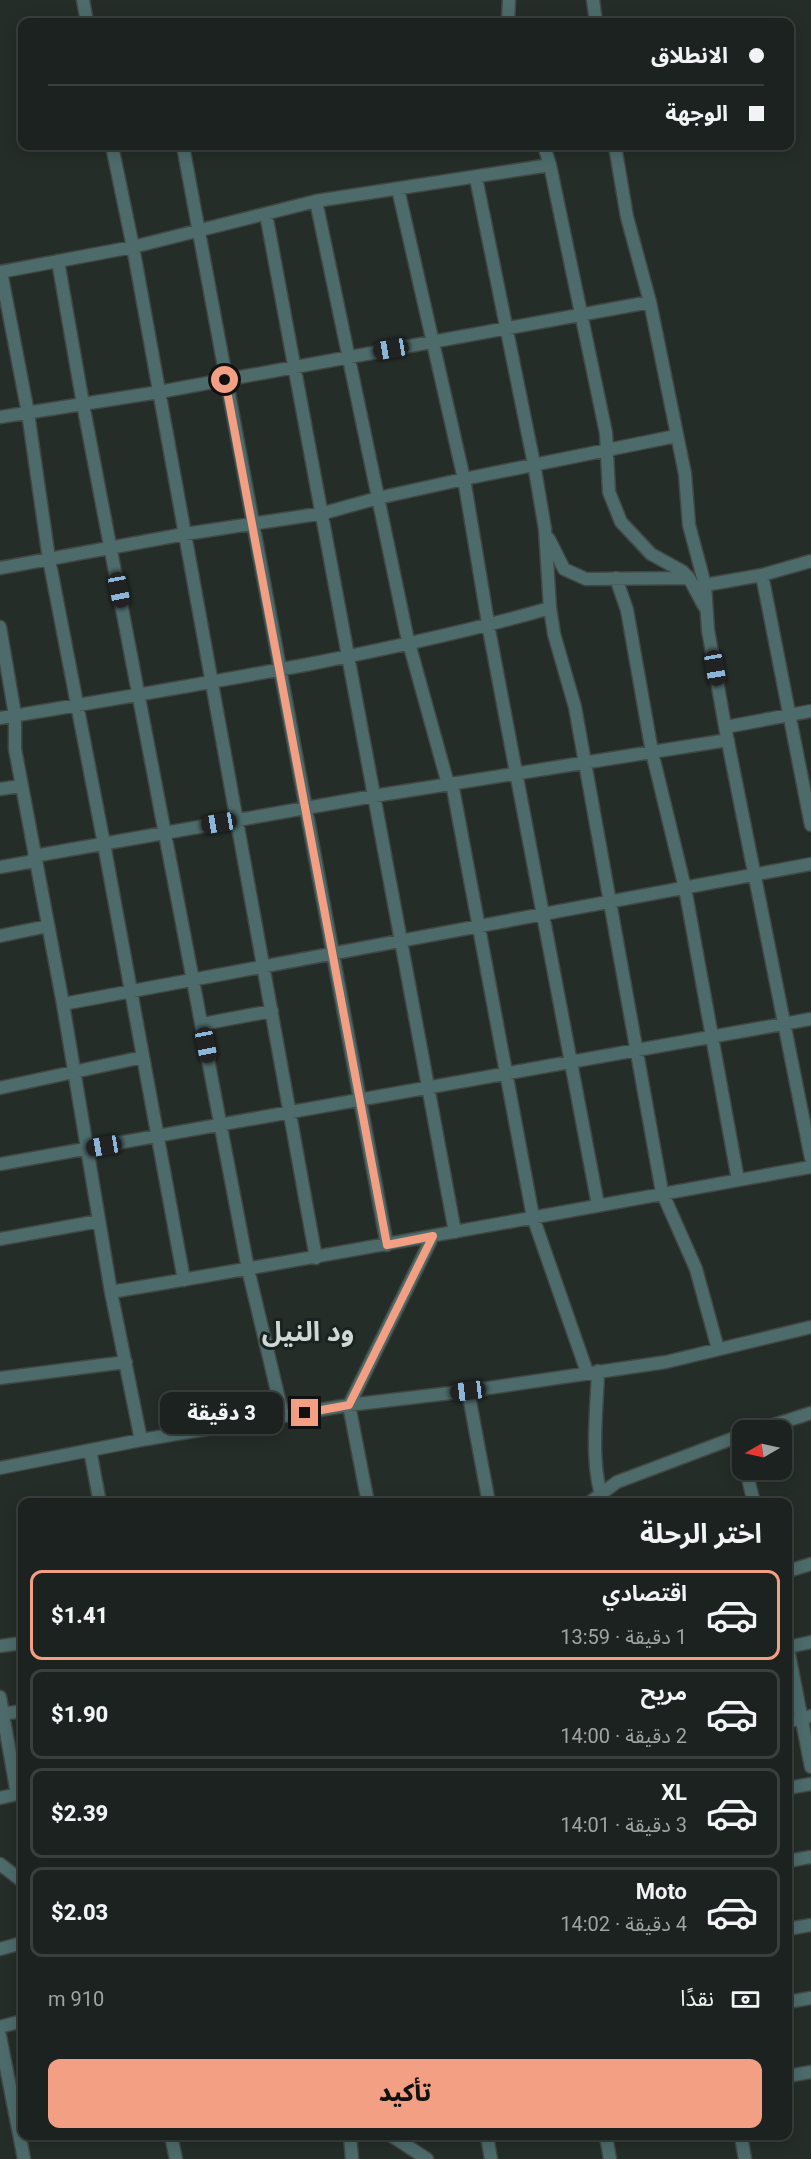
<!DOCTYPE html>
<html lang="ar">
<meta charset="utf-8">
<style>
:root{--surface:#1c221f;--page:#252a28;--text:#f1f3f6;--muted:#a0a4a4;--line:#3a3f3d;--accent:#f39f83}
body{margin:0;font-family:Roboto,"Noto Sans Arabic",sans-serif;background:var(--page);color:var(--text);direction:rtl;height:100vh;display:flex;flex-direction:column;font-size:22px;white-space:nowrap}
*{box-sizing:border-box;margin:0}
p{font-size:20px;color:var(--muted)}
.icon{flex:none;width:33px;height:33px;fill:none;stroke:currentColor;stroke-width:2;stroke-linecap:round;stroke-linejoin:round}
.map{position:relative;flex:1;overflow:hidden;direction:ltr}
.side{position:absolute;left:18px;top:1498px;width:774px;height:642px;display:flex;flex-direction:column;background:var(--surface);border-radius:12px;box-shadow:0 3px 15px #0003,0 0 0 2px var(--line);direction:rtl}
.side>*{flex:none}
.top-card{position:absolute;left:18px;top:18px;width:776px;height:132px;border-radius:12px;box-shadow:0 3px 15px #0003,0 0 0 2px var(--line);direction:rtl;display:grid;align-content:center;height:132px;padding:0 30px;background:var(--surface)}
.needle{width:39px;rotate:261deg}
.controls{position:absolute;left:732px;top:1420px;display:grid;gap:12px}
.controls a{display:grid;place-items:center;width:60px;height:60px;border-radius:12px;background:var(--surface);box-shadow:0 3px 15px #0003,0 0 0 2px var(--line);font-size:30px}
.end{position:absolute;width:27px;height:27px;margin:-14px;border:8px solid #f39f83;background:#111;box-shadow:0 0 0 3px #111}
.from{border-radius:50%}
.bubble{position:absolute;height:42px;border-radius:12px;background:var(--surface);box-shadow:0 3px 15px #0003,0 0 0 2px var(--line);font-size:20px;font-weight:800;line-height:42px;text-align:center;direction:rtl}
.car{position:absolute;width:18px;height:36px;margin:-18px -9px;border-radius:8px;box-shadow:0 0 4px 2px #0007;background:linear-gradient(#222 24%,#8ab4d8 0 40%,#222 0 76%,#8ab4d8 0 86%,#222 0)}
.top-card b{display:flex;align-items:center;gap:21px;height:57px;font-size:22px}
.top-card b+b{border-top:2px solid var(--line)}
.top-card i{width:15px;height:15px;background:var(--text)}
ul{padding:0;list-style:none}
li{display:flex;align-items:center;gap:18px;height:90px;margin:0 12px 9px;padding:0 18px;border:3px solid var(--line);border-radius:12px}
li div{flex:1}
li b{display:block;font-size:22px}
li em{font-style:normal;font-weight:800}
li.active{border-color:var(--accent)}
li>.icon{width:54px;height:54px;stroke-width:1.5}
h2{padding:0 30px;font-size:27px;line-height:72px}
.pay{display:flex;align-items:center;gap:15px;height:66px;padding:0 30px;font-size:22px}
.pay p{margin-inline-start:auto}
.primary-button{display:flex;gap:12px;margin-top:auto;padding:12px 30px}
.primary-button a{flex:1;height:69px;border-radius:12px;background:var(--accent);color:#111;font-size:24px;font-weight:800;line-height:69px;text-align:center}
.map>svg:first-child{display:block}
</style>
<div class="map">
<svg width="811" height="2159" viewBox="0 0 811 2159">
<rect width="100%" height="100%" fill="#252d29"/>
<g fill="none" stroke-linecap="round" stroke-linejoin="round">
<defs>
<path id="minor" d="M83 0 87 22
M593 0 596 22
M508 22 509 0
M112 146 133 247 316 1258
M183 146 387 1245
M544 146 550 165 606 433 609 492 621 522 651 554 682 571 689 578 704 606
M615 146 627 217 650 302 685 474 689 525 705 585 708 630 726 732 811 1158
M476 178 534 464 545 529 550 608 554 634 575 707 662 1192 696 1269 718 1349
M398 189 464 479 490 635 598 1205
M316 201 407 636 448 784
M266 214 455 1232
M58 261 83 404 248 1269 283 1416
M0 272 133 247 316 201 550 165
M1 272 28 413 49 559 104 844 184 1280
M0 417 159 392 650 302
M549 539 564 569 586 579 689 578
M0 568 185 534 324 513 378 498 464 479 676 436
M762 575 811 825
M616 578 627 610 652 752 685 888 738 1180
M705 585 762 575 811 561
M0 627 15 715V749L63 1004 111 1292 141 1440
M0 718C104 701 207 683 310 664 391 648 471 631 550 608
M726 727 811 711
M452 783 533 1217 587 1372
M0 789 21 786
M34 856 374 796 728 740
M0 867 35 861
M0 936 48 926
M63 1004 811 864
M202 1024 272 1011
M0 1088 143 1057
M0 1164 811 1019
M0 1239 99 1221
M111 1292C345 1253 578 1209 811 1167
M598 1371C597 1410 589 1466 604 1503
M0 1378 126 1362
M468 1391 489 1503
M755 1431 811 1413
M738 1436 742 1453
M90 1450 100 1503
M0 1468 141 1440 349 1405 468 1391 666 1362 811 1327
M746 1470 754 1503
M368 1503 349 1405 433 1236
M589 1503 617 1482 742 1435
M788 1571 811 1564
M0 1646 22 1643
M788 1647 811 1642
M788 1649 811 1767
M0 1697 17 1794
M3 1714 22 1711
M788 1721 811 1716
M788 1788 811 1784
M0 1798 22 1793
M788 1861 811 1857
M0 1864 22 1881
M788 1929 811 1925
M0 1949 22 1943
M788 2002 811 1998
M0 2027 22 2021
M0 2036 24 2159
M788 2076 811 2072
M171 2136 176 2159
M350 2136 352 2159
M392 2136 427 2159
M487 2136 491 2159
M606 2136 610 2159
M741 2136 745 2159"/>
</defs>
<use href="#minor" stroke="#414844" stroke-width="15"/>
<use href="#minor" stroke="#4d6b6b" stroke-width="12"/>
</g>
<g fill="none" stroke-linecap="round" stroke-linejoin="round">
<path stroke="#f39f83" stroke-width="8" d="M225 380 387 1245 433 1236 349 1405 305 1413"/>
</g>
<g text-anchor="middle" stroke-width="6" stroke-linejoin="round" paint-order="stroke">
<g font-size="27" font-weight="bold" fill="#ced8d4" stroke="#1b2320">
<text x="308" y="1341">ود النيل</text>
</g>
</g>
</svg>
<div class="controls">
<a><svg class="needle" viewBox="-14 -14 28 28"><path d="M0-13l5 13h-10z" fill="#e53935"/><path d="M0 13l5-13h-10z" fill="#a0a4a4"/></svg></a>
</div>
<i class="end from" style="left:225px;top:380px"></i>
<i class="end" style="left:305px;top:1413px"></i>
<div class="bubble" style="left:160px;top:1392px;width:123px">3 دقيقة</div>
<i class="car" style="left:391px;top:349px;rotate:260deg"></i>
<i class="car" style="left:119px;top:590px;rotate:169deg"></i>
<i class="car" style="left:715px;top:668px;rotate:170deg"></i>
<i class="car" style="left:219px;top:823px;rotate:260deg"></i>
<i class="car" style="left:206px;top:1045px;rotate:169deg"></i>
<i class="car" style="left:104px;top:1146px;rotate:260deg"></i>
<i class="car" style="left:468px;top:1391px;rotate:263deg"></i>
<div class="top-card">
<b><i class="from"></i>الانطلاق</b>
<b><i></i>الوجهة</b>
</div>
<section class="side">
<h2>اختر الرحلة</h2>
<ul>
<li class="active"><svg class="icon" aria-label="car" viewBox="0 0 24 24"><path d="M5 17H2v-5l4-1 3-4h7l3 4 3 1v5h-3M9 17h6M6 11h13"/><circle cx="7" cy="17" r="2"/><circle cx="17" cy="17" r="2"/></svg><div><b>اقتصادي</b><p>1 دقيقة · 13:59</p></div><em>$1.41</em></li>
<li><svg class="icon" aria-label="car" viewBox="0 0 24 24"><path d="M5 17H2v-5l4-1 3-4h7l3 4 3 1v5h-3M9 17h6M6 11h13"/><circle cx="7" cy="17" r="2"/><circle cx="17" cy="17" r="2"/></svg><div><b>مريح</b><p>2 دقيقة · 14:00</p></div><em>$1.90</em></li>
<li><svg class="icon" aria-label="car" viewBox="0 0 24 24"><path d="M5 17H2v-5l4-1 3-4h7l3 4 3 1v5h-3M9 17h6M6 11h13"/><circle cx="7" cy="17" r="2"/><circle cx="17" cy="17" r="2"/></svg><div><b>XL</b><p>3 دقيقة · 14:01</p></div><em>$2.39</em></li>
<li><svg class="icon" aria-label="car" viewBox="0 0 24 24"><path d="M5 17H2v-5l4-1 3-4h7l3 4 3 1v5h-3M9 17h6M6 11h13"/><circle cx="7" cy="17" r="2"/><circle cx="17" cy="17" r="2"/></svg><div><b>Moto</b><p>4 دقيقة · 14:02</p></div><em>$2.03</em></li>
</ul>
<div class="pay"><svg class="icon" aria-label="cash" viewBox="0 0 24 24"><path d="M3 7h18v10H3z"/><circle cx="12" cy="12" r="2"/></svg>نقدًا<p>910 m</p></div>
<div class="primary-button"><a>تأكيد</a></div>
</section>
</div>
